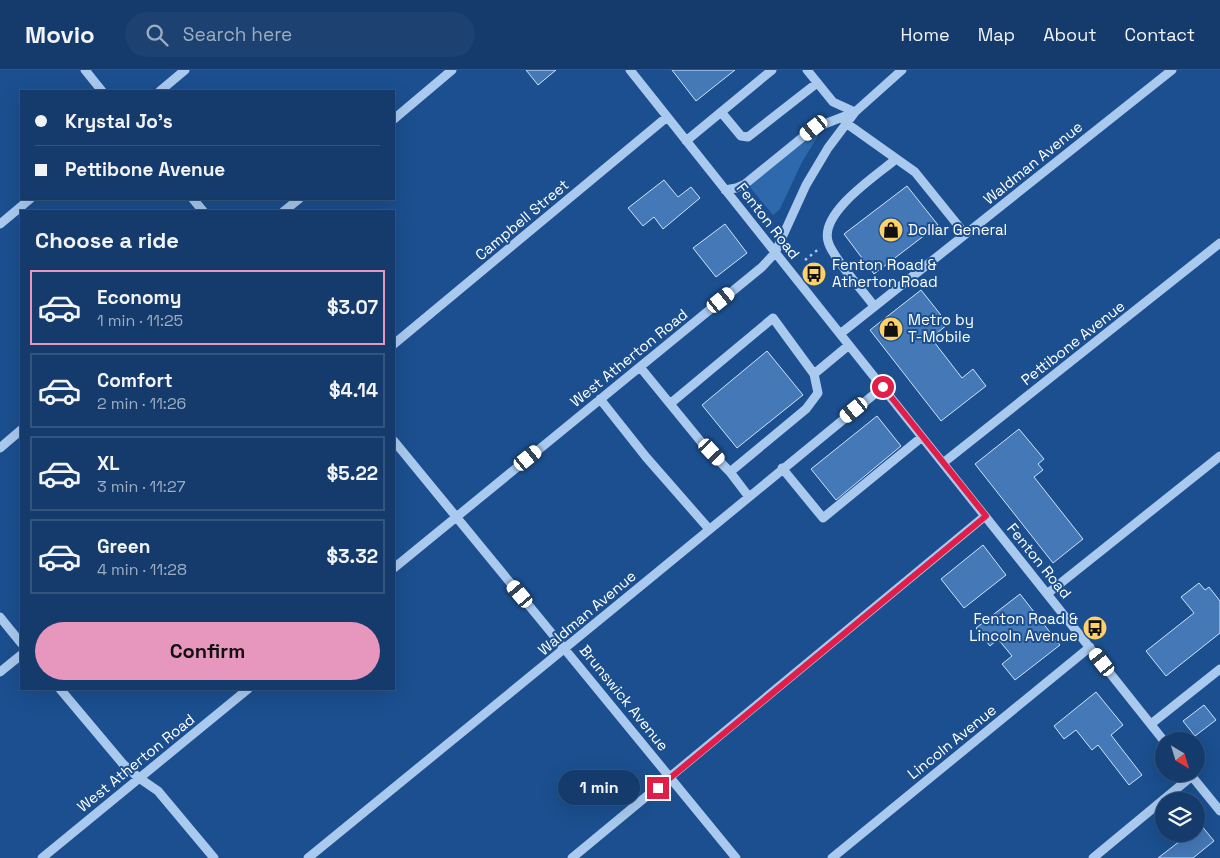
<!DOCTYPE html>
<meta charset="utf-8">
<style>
:root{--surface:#143b6b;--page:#1d4271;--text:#f1f3f6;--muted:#9dadc1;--line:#33557e;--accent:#e797bd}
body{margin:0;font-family:"Space Grotesk",sans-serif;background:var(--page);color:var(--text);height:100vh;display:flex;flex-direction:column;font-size:19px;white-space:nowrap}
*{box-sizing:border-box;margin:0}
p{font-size:16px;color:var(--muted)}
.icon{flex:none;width:28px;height:28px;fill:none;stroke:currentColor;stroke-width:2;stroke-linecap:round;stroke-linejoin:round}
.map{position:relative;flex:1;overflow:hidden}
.panel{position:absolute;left:20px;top:140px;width:375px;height:480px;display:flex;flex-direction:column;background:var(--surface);border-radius:0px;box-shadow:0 5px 20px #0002,0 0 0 1px var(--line)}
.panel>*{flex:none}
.guide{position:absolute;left:20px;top:20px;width:375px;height:110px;border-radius:0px;box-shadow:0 5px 20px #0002,0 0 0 1px var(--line);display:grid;align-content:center;height:110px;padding:0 15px;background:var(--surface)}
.needle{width:32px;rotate:142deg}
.tools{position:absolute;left:1155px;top:662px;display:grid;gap:10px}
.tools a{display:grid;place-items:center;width:50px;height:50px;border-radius:50%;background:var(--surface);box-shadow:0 5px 20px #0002,0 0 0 1px var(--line);font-size:25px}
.end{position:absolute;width:22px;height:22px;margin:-11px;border:6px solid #e11d48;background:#fff;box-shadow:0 0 0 2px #fff}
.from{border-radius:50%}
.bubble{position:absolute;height:35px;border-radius:18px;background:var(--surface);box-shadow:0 5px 20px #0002,0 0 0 1px var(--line);font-size:16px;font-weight:800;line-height:35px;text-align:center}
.car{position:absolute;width:15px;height:30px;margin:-15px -8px;border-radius:6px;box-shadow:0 0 4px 1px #0007;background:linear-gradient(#fff 24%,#345 0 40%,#fff 0 76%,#345 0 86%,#fff 0)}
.guide b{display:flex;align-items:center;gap:18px;height:48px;font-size:19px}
.guide b+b{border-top:1px solid var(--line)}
.guide i{width:12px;height:12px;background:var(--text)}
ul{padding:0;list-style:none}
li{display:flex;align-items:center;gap:15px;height:75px;margin:0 10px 8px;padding:0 5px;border:2px solid var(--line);border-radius:0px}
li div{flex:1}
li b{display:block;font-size:19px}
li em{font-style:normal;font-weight:800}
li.current{border-color:var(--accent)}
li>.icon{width:45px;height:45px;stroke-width:1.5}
h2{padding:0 15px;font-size:22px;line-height:60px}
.action{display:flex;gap:10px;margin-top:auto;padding:10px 15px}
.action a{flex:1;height:58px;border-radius:30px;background:var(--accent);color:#111;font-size:20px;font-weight:800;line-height:58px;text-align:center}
header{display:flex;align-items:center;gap:30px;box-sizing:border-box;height:70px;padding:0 25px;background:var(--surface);border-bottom:1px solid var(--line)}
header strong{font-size:24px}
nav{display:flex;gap:28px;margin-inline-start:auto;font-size:18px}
.search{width:350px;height:45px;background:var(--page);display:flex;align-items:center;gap:12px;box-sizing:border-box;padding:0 18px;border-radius:28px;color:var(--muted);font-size:19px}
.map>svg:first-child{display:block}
</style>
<header>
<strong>Movio</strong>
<div class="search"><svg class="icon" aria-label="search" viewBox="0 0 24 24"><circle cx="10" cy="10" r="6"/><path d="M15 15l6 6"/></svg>Search here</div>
<nav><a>Home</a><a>Map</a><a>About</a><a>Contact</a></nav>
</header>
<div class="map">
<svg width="1220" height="788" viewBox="0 0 1220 788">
<rect width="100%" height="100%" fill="#1b4f8f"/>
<path fill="#2e69ad" d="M816 62H818V66L802 92 780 139 773 145 749 116Z"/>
<path fill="#4478b7" stroke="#cfe3fa" d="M526 0H556L538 15Z
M672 0H735L696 31Z
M664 110 678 127 691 117 700 128 663 159 654 147 643 156 628 138Z
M907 116 938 155 874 204 844 164Z
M725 154 747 183 716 207 693 178Z
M921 220 948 254 931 268 962 308 973 299 986 316 941 351 870 260Z
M767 281 803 325 737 378 702 335Z
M877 346 901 376 836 430 811 399Z
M1019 359 1044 389 1038 394 1043 400 1034 407 1083 469 1053 493 975 394Z
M983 475 1006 505 964 538 941 509Z
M1199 513 1205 520 1209 517 1220 531V563L1166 606 1146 581 1194 543 1181 527Z
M1020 524 1060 575 1015 610 1002 594 1012 586 998 569 990 576 976 558Z
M1096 622 1123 655 1111 665 1142 705 1129 715 1098 675 1092 680 1076 660 1064 669 1054 656Z
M1204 635 1216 650 1195 666 1183 651Z
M1196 749 1214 771 1193 788H1158L1189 764H1196Z"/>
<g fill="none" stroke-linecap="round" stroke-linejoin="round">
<path stroke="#a9c9ee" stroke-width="2.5" stroke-dasharray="2.5 4" stroke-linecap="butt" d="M805 190 820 178"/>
<path stroke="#a9c9ee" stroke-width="9" d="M85 0 102 21
M630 0 1164 671
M807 0 833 32 855 42
M160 21 185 0
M721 42 741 66 748 67 817 13
M394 49 452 0
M846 53 915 102 965 164
M686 71 772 0
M725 120 736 118 745 114 814 58 853 43
M193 129 203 141
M284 141 299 129
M0 154 30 129
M874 236C864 222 831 186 828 171 820 142 877 105 896 89
M840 264 1172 0
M394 274 667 47
M640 297 702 373 730 402
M600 329 646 387 709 459
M671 333 773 248 814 304
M394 371 736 788
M0 378 21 360
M943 393 1220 173
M782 398 823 448 922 367
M749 427 730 402 806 339 818 323 814 304 849 275
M394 498 762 197 775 183 806 115 828 78 855 42 902 0
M1047 524 1220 386
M0 547 21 573
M0 602 21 585
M60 619 123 694 139 708 158 721 214 788
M1151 654 1220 599
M1190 704 1220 741
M42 788 248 619
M308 788C501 632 691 474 883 317
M572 788 985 446
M832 788 1090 577
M1093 788 1192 706"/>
</g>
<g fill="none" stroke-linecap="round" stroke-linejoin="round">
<path stroke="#e11d48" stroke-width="6" d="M658 718 986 446 883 317"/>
</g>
<defs>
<symbol id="shop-disc" viewBox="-11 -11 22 22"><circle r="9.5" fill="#ffd166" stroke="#1b4f8f"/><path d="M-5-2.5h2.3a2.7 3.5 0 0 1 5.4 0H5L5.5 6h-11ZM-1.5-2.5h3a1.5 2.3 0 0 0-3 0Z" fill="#111"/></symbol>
<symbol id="bus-disc" viewBox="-11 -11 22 22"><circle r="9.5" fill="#ffd166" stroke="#1b4f8f"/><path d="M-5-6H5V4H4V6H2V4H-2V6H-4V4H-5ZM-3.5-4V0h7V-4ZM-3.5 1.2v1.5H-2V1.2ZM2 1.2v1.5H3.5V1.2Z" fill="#111"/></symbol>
</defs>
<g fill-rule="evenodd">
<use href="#shop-disc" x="877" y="146" width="28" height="28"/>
<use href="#bus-disc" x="800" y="190" width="28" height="28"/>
<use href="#shop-disc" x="877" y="245" width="28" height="28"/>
<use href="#bus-disc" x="1081" y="544" width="28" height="28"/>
</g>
<g text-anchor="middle" stroke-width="4" stroke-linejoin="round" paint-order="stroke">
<g font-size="15" fill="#fff" stroke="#1b4f8f">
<text transform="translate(1033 93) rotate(-39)" y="5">Waldman Avenue</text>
<text transform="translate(522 150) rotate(-40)" y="5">Campbell Street</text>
<text transform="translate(768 151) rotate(52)" y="5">Fenton Road</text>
<text transform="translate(1073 273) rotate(-38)" y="5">Pettibone Avenue</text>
<text transform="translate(629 288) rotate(-39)" y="5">West Atherton Road</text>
<text transform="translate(1039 491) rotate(51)" y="5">Fenton Road</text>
<text transform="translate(587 543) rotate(-40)" y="5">Waldman Avenue</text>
<text transform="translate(624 628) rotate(51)" y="5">Brunswick Avenue</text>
<text transform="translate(952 672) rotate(-39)" y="5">Lincoln Avenue</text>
<text transform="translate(136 693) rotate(-39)" y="5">West Atherton Road</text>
</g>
<g font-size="15" fill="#fff" stroke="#1b4f8f" text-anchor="start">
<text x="908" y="165">Dollar General</text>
<text x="832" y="200">Fenton Road &amp;<tspan x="832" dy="17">Atherton Road</tspan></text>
<text x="908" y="255">Metro by<tspan x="908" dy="17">T-Mobile</tspan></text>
<text x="1078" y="554" text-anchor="end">Fenton Road &amp;<tspan x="1078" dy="17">Lincoln Avenue</tspan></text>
</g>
</g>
</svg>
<div class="tools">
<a><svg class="needle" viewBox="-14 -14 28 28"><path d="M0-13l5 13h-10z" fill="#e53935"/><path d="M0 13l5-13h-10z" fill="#9dadc1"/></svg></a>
<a><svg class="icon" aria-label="layers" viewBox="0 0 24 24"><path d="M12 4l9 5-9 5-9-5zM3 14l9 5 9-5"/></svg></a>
</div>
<i class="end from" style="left:883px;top:317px"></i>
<i class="end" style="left:658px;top:718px"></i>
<div class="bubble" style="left:558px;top:700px;width:82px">1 min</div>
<i class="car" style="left:814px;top:58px;rotate:231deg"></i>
<i class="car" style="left:721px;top:230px;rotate:51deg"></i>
<i class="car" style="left:854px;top:340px;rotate:231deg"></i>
<i class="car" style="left:712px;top:382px;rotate:137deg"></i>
<i class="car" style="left:528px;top:388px;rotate:51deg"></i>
<i class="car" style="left:520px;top:524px;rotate:320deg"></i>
<i class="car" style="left:1102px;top:592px;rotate:322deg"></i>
<div class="guide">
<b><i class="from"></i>Krystal Jo's</b>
<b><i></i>Pettibone Avenue</b>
</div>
<section class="panel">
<h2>Choose a ride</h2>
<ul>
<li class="current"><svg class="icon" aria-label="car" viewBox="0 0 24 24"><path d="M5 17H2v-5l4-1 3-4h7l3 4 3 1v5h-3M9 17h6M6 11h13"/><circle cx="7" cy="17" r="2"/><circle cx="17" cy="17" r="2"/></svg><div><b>Economy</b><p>1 min · 11:25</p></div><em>$3.07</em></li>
<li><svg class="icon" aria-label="car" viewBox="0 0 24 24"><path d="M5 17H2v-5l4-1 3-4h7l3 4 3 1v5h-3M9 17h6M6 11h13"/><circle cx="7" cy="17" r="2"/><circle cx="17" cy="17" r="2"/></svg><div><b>Comfort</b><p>2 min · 11:26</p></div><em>$4.14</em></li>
<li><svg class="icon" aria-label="car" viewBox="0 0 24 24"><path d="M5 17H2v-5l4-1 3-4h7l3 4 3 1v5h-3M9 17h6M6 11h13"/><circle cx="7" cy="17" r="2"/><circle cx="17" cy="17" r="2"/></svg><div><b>XL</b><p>3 min · 11:27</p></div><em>$5.22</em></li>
<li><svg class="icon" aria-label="car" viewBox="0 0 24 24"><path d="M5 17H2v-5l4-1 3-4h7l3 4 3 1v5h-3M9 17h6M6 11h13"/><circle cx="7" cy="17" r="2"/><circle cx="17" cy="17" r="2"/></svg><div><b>Green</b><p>4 min · 11:28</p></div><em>$3.32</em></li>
</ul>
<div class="action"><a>Confirm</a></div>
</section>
</div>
